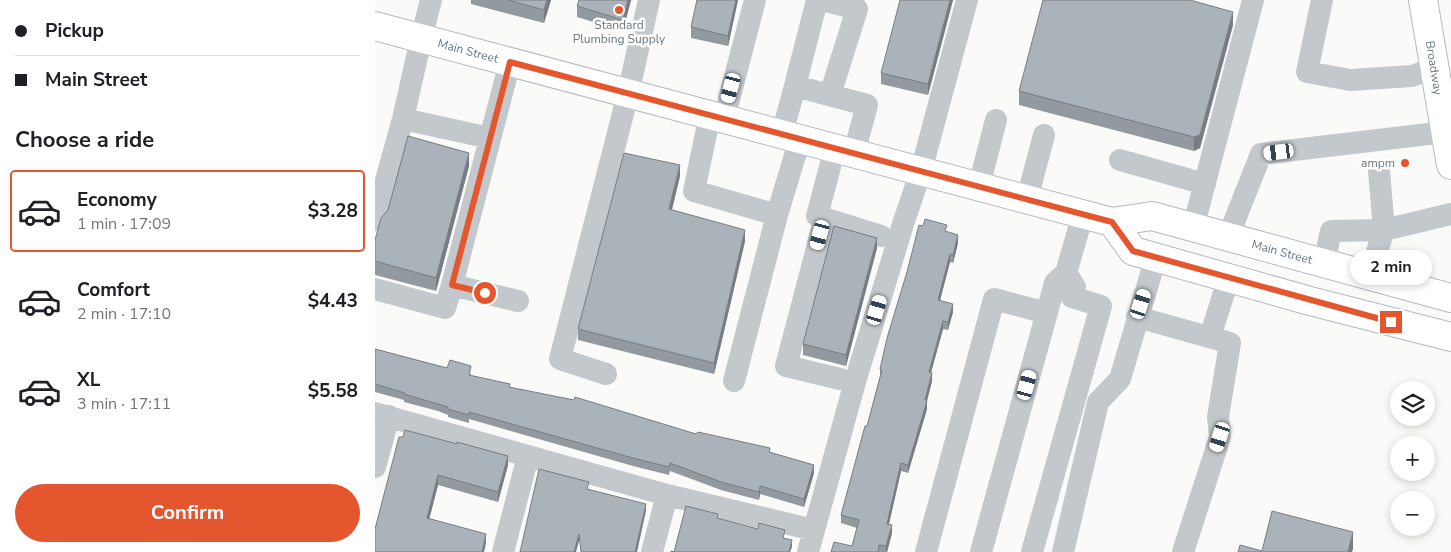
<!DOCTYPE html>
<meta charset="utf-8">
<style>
:root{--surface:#fff;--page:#f6f6f6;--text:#202124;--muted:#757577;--line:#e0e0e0;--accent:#e4572e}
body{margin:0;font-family:"Nunito Sans",sans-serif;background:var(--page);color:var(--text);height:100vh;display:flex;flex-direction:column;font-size:19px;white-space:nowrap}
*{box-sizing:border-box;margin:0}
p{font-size:16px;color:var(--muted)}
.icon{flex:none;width:28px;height:28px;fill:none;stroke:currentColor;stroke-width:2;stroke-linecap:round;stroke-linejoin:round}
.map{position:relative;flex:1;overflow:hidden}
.drawer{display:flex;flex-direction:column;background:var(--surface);width:375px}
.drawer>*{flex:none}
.hud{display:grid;align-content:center;height:110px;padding:0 15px;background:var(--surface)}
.buttons{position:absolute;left:1015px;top:381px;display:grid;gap:10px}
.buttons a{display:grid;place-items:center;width:45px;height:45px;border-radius:50%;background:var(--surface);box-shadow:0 2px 8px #0003;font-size:25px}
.end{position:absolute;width:22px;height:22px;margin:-11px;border:6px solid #e4572e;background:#fff;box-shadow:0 0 0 2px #fff}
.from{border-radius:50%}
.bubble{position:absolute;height:35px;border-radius:18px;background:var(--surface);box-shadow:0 2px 8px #0003;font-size:16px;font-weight:700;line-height:35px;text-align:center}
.car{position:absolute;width:15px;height:30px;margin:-15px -8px;border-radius:6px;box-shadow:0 0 4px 1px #0007;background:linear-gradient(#fff 24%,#345 0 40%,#fff 0 76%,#345 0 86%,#fff 0)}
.hud b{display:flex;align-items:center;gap:18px;height:48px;font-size:19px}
.hud b+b{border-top:1px solid var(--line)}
.hud i{width:12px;height:12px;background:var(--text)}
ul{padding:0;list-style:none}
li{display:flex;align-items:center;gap:15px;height:82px;margin:0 10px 8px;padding:0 5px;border:2px solid transparent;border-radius:5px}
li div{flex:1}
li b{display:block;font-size:19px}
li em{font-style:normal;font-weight:700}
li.active{border-color:var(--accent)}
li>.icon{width:45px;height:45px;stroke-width:1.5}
h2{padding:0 15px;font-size:22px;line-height:60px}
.cta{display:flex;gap:10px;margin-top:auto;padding:10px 15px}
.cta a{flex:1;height:58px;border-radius:30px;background:var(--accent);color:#fff;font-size:20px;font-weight:700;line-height:58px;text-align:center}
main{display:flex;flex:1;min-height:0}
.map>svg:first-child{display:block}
</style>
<main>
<section class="drawer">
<div class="hud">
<b><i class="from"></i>Pickup</b>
<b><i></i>Main Street</b>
</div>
<h2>Choose a ride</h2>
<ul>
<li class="active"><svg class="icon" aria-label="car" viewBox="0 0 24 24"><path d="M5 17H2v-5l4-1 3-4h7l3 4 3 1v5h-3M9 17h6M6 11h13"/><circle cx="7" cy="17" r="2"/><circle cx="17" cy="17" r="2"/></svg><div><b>Economy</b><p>1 min · 17:09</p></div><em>$3.28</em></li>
<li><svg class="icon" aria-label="car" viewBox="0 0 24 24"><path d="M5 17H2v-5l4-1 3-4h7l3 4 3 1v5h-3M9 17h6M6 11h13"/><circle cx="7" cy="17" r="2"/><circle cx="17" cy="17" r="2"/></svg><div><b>Comfort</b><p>2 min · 17:10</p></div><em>$4.43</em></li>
<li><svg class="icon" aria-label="car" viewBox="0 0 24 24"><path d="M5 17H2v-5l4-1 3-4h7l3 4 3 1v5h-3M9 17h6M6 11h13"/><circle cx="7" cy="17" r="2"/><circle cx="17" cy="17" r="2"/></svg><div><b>XL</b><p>3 min · 17:11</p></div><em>$5.58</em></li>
</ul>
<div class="cta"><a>Confirm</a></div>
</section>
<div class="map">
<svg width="1076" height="552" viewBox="0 0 1076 552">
<rect width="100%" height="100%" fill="#fafaf8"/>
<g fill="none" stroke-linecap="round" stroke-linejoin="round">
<defs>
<path id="major" d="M1048 0 1076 165
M0 26 737 222 777 216 1076 298
M737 222 758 251 935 301 1076 337"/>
</defs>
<use href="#major" stroke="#b5babe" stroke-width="30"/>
<path stroke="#c3c8cc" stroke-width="22" d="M448 0 482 9 455 95
M947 0 932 72 975 80 1037 76 1059 68
M135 62 77 285 143 301
M420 86 442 0
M335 115 319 191 402 215 425 139
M28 119 115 138
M349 119 380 0
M407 134 420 86 492 105 479 153
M460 148 442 216 506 236
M745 160 830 184
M1004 171 1009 230 1076 214
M604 186 621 120
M652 199 669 135
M450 218 411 366 465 379
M0 220 28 119 46 39 56 0
M818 228 878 0
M853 237 886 154 1070 132
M949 263 956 231 1009 230 994 276
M0 289 70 308 77 285
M762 317 855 343 843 417 845 437 808 552
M835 337 854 277
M231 374 185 359 253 94 274 0
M359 381 402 215
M0 413 292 495 439 530
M0 467 14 416
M128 552 153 456
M277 552 292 495
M433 552 480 382 529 221 546 171 592 0
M551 552 619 299 672 313
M606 552 680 283 691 273 708 214
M657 552 726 306 697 297 700 287 691 273
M688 552 723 402 745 379 781 257"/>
<use href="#major" stroke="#fff" stroke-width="28"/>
</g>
<path fill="#929a9f" d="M96 0H176L169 23 96 4Z
M256 0 248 31 202 17V6Z
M322 0H363L353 46 316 38V27Z
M578 0 553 95 506 84V73Z
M858 25 825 148 819 151 644 105V91Z
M94 166 61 291 0 275V240L13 210Z
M305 176 297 210 370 241 339 374 203 340V329Z
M572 232 583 243 578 263 575 262 565 300 578 312 573 330 568 329 556 372 557 381 552 401V409L533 473 526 471 514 524 517 533 512 552H456L477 546 482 528 466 523V515L492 426 505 377V369Z
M502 248 471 366 428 355V344Z
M0 349 72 368 96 374V376L135 388 395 452 439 473 429 507 385 494 384 500 346 490 295 471 294 475 258 466 94 419V423L73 417V415L63 411 29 402V400L0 392Z
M82 444 133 465 123 502 63 485 54 519 111 543 0 552Z"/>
<path fill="#777d82" d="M172 0H176L169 23V10Z
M253 0H256L248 31V20Z
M361 0H363L353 46V36Z
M575 0H578L553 95V84Z
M858 12V25L825 148 819 151V137Z
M94 153V166L61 291V278Z
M305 165V176L294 220V209Z
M370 230V241L339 374V363Z
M583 235V243L578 263V255Z
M502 238V248L471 366V355Z
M575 254V262L563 308V300Z
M578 304V312L573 330V322Z
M568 321V329L554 380V372Z
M557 373V381L550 408V400Z
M552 401V409L533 473V465Z
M133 456V465L123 502V492Z
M526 463V471L512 532V524Z
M439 465V473L429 507V499Z
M63 475V485L52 528V518Z
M385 486V494L384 500V492Z
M271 504V511L262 552H260Z
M517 525V533L512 552H511V546Z
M978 532V549L977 552H973Z
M111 534V543L109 552H107Z
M204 534V541L201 552H199Z
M417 540V547L415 552H414Z"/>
<path fill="#aab3b9" stroke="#777d82" d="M133 0H172L169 10Z
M204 0H253L248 20 202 6Z
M322 0H361L353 36 316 27Z
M525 0H575L553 84 506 73Z
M668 0H815L858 12 825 135 819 137 644 91Z
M33 136 94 153 61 278 0 261V240L6 218 13 210Z
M249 153 305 165 294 209 370 230 339 363 203 329Z
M550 219 572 225 570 231 583 235 578 255 575 254 563 300 578 304 573 322 568 321 554 372 557 373 550 400 552 401 533 465 526 463 512 524 517 525 511 546 504 545 503 552H456L459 542 477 546 484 520 466 515 490 426H492L507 370 505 369 512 338 532 272 544 225 548 226Z
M459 226 502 238 471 355 428 344Z
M0 349 72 368 75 360 96 366 94 375 135 384 134 387 199 400 200 397 321 434 323 432 395 448 394 452 439 465 429 499 385 486 384 492 346 482 295 463 294 467 258 458 94 412V415L73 409V407L63 404 29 394 30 393 0 384Z
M30 430 82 444V442L133 456 123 492 63 475 52 518 111 534 107 552H0V529L24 437H28Z
M164 469 214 482 212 489 271 504 260 552H206L204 534 199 552H145Z
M311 506 343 514 342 518 383 529 384 523 410 530 408 538 417 540 414 552H296V551L299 552Z
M897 511 978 532 973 552H863L865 545 887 551Z"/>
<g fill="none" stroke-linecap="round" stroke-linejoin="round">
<path stroke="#e4572e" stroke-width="6" d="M110 293 77 285 135 62 737 222 758 251 1016 322"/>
</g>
<g fill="#e4572e" stroke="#fff" stroke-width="2">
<circle cx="244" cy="10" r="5"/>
<circle cx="1030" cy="163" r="5"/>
</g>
<g text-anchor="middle" stroke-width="5" stroke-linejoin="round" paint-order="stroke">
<g font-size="12" fill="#657683" stroke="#fff">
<text x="244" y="29">Standard<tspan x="244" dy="14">Plumbing Supply</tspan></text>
<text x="1020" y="167" text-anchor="end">ampm</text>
</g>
<g font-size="12" fill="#657683" stroke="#fff">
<text transform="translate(93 51) rotate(15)" y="4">Main Street</text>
<text transform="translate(1059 68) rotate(81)" y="4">Broadway</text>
<text transform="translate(907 252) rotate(15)" y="4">Main Street</text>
</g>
</g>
</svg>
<div class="buttons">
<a><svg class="icon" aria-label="layers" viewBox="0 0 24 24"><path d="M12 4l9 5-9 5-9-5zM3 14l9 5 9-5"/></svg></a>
<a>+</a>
<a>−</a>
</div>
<i class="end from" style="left:110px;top:293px"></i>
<i class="end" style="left:1016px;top:322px"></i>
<div class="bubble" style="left:975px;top:250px;width:82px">2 min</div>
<i class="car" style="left:356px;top:88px;rotate:195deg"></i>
<i class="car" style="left:904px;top:152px;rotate:263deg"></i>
<i class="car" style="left:445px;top:235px;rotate:195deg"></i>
<i class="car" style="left:766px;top:304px;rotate:18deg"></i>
<i class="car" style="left:502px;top:310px;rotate:17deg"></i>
<i class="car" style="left:652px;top:385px;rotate:15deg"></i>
<i class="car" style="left:845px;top:437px;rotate:198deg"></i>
</div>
</main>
